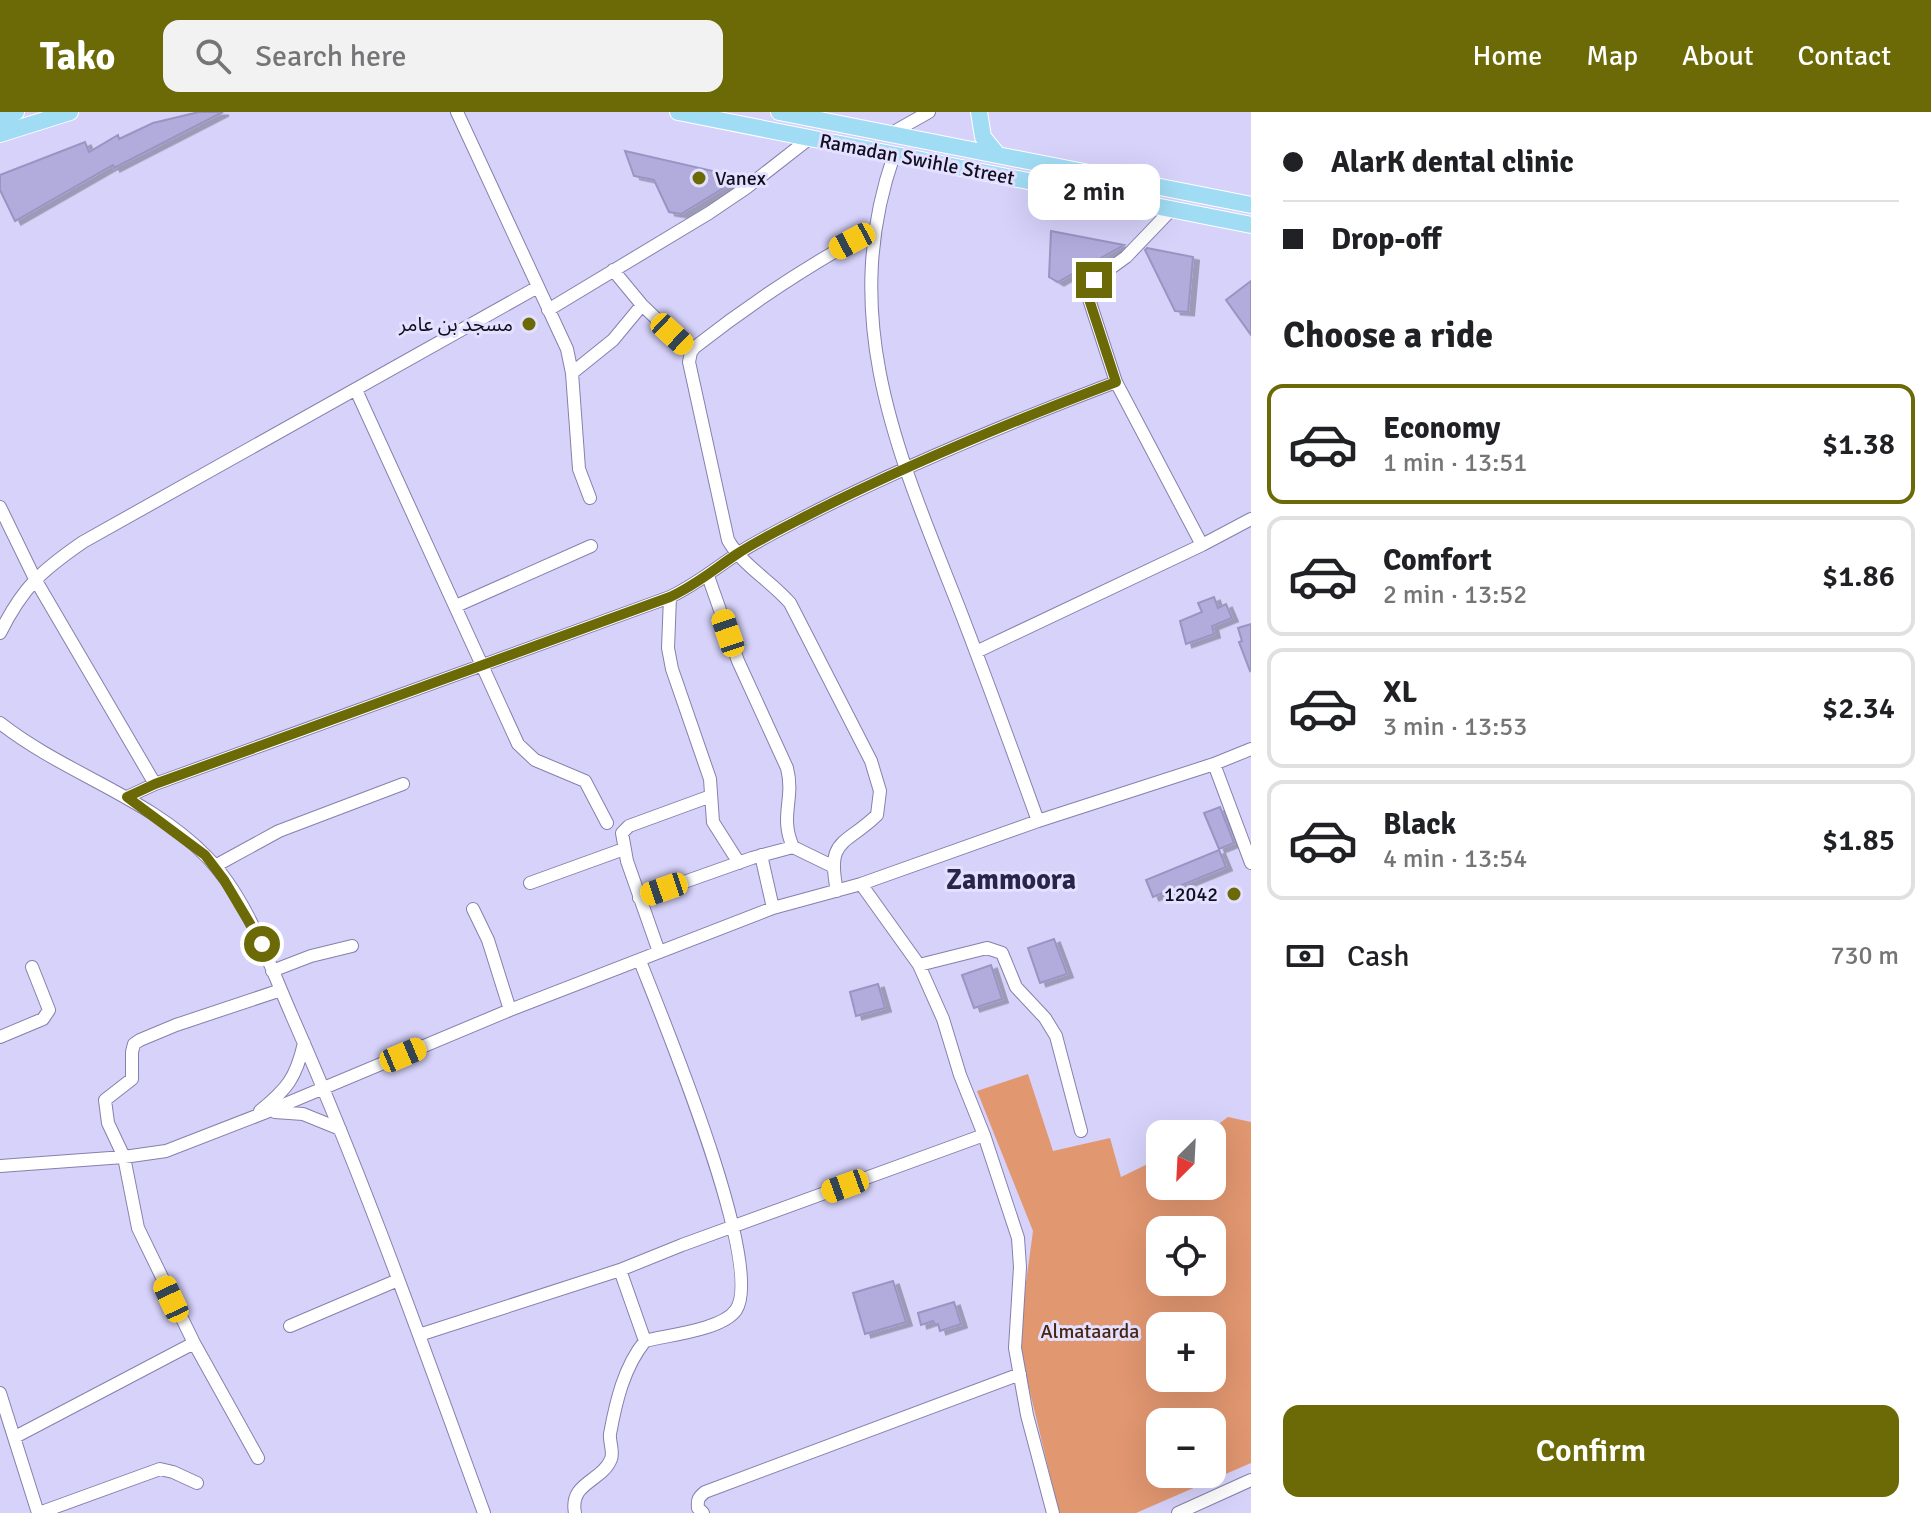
<!DOCTYPE html>
<meta charset="utf-8">
<style>
:root{--surface:#fff;--page:#f2f2f2;--text:#202124;--muted:#757577;--line:#e0e0e0;--accent:#6b6a06}
body{margin:0;font-family:Signika,"Noto Sans Arabic",sans-serif;background:var(--page);color:var(--text);height:100vh;display:flex;flex-direction:column;font-size:30px;white-space:nowrap}
*{box-sizing:border-box;margin:0}
p{font-size:26px;color:var(--muted)}
.icon{flex:none;width:44px;height:44px;fill:none;stroke:currentColor;stroke-width:2;stroke-linecap:round;stroke-linejoin:round}
.map{position:relative;flex:1;overflow:hidden}
.panel{display:flex;flex-direction:column;background:var(--surface);width:680px}
.panel>*{flex:none}
.top-card{display:grid;align-content:center;height:176px;padding:0 32px;background:var(--surface)}
.needle{width:52px;rotate:204deg}
.controls{position:absolute;left:1146px;top:1008px;display:grid;gap:16px}
.controls a{display:grid;place-items:center;width:80px;height:80px;border-radius:16px;background:var(--surface);box-shadow:0 8px 32px #0002;font-size:40px}
.end{position:absolute;width:36px;height:36px;margin:-18px;border:10px solid #6b6a06;background:#fff;box-shadow:0 0 0 4px #fff}
.from{border-radius:50%}
.bubble{position:absolute;height:56px;border-radius:16px;background:var(--surface);box-shadow:0 8px 32px #0002;font-size:26px;font-weight:600;line-height:56px;text-align:center}
.car{position:absolute;width:24px;height:48px;margin:-24px -12px;border-radius:10px;box-shadow:0 0 6px 2px #0007;background:linear-gradient(#f5c518 24%,#345 0 40%,#f5c518 0 76%,#345 0 86%,#f5c518 0)}
.top-card b{display:flex;align-items:center;gap:28px;height:76px;font-size:30px}
.top-card b+b{border-top:2px solid var(--line)}
.top-card i{width:20px;height:20px;background:var(--text)}
ul{padding:0;list-style:none}
li{display:flex;align-items:center;gap:24px;height:120px;margin:0 16px 12px;padding:0 16px;border:4px solid var(--line);border-radius:16px}
li div{flex:1}
li b{display:block;font-size:30px}
li em{font-style:normal;font-weight:600}
li.selected{border-color:var(--accent)}
li>.icon{width:72px;height:72px;stroke-width:1.5}
h2{padding:0 32px;font-size:36px;line-height:96px}
.pay{display:flex;align-items:center;gap:20px;height:88px;padding:0 32px;font-size:30px}
.pay p{margin-inline-start:auto}
.action{display:flex;gap:16px;margin-top:auto;padding:16px 32px}
.action a{flex:1;height:92px;border-radius:16px;background:var(--accent);color:#fff;font-size:32px;font-weight:600;line-height:92px;text-align:center}
header{display:flex;align-items:center;gap:48px;box-sizing:border-box;height:112px;padding:0 40px;background:var(--accent);color:#fff}
header strong{font-size:38px}
nav{display:flex;gap:44px;margin-inline-start:auto;font-size:28px}
.search{width:560px;height:72px;background:var(--page);display:flex;align-items:center;gap:20px;box-sizing:border-box;padding:0 28px;border-radius:16px;color:var(--muted);font-size:30px}
main{display:flex;flex:1;min-height:0}
.map>svg:first-child{display:block}
</style>
<header>
<strong>Tako</strong>
<div class="search"><svg class="icon" aria-label="search" viewBox="0 0 24 24"><circle cx="10" cy="10" r="6"/><path d="M15 15l6 6"/></svg>Search here</div>
<nav><a>Home</a><a>Map</a><a>About</a><a>Contact</a></nav>
</header>
<main>
<div class="map">
<svg width="1251" height="1401" viewBox="0 0 1251 1401">
<defs>
<filter id="shadow"><feDropShadow dx="6" dy="3.5" stdDeviation="0" flood-color="#0004"/></filter>
</defs>
<rect width="100%" height="100%" fill="#d6d2fa"/>
<path fill="#e19770" fill-rule="evenodd" d="M1028 962 1053 1039 1110 1026 1121 1065 1160 1046V1074H1212V1022H1205L1228 1005 1251 1010V1351L1136 1401H1059L1018 1230 1033 1119 977 979ZM1160 1118H1212V1170H1160ZM1160 1214H1212V1266H1160ZM1160 1310H1212V1362H1160Z"/>
<path fill="#b1acdc" stroke="#9995c3" stroke-width="2" filter="url(#shadow)" d="M199 0H223L114 56 113 53 15 109 0 78V63L85 30 89 40 118 23 119 27 153 11Z
M625 39 726 62 730 72 681 102 669 100 654 68 634 64Z
M1051 119 1124 133 1058 170 1049 165Z
M1147 136 1193 145 1188 200 1175 199 1145 138Z
M1251 169V223L1226 188Z
M1214 485 1218 496 1226 492 1232 506 1212 514 1214 522 1186 532 1180 509 1202 500 1198 491Z
M1251 512V558L1250 559 1239 530 1242 529 1238 516Z
M1220 695 1234 731 1219 737 1204 701Z
M1219 738 1226 755 1153 785 1146 768Z
M1054 827 1067 862 1040 871 1028 836Z
M991 853 1002 887 974 896 962 863Z
M878 872 885 896 856 904 850 880Z
M893 1169 906 1210 865 1222 853 1181Z
M954 1190 961 1212 940 1219 938 1212 935 1213 933 1209 921 1213 918 1201Z"/>
<g fill="none" stroke-linecap="round" stroke-linejoin="round">
<defs>
<path id="minor" d="M457 0 567 237 572 261 579 357 590 386
M890 22 929 0
M894 43C837 207 898 341 958 493 986 565 1012 637 1038 709
M1171 98 1126 145 1090 171 1087 181 1116 270 1202 433
M613 158 642 193 691 240
M548 198 709 101 746 76 810 26
M572 261 613 228 642 193
M356 278 518 632 535 648 585 669 607 711
M0 395 35 467 155 672
M708 464 738 549 787 656C795 687 779 704 793 735
M670 485 668 536 672 557 710 667 713 710 739 751
M456 494 591 434
M0 521C23 475 41 459 83 430L536 176
M976 540 1202 433 1251 407
M0 611C65 662 149 685 207 745 248 787 269 852 292 904 364 1067 423 1234 484 1401
M1214 652 1251 751
M127 685 155 672 670 485C697 472 713 458 737 442 760 427 787 414 812 401 911 351 1013 309 1116 270
M761 743 773 796
M215 754 279 719 403 672
M530 771 624 737
M837 779C826 726 845 734 877 703L880 679 871 649 790 491C771 469 742 453 728 428L689 250 691 240 695 235C752 190 812 151 875 117
M639 786 752 746 793 735 832 754
M473 797 488 828 510 898
M659 840 627 749 622 721 629 714 711 684
M640 849C661 903 766 1154 736 1198 722 1218 668 1223 645 1229
M919 853 987 836 1002 841 1016 875 1045 906 1056 924 1081 1019
M272 859 311 844 352 834
M0 925 43 907 49 898 32 855
M260 999C287 977 296 966 304 931
M275 1000 303 1002 340 1017
M984 1023 1018 1126 1020 1155 1015 1236 1027 1303 1053 1401
M0 1054 124 1045 166 1039 264 1001 510 898 773 796 861 772 1038 709 1214 652 1251 637
M290 1214 398 1168
M419 1223 620 1158 682 1133 984 1023 960 963 943 907 919 853 861 772
M0 1281 38 1401
M15 1325 194 1231
M258 1346 194 1231 138 1116 124 1045 108 1011 105 988 132 967V940L134 932 140 928 176 913 281 878
M39 1401 160 1357 173 1360 197 1371
M575 1401C569 1370 602 1370 611 1347 614 1339 609 1330 610 1322 616 1289 624 1255 645 1229L620 1158
M703 1401 698 1396C697 1387 699 1385 705 1380L1020 1262
M1178 1401 1251 1368"/>
<path id="major" d="M678 0 1251 113
M779 0 1251 93
M979 0 983 25 997 42
M0 6 16 0
M0 22 70 0"/>
</defs>
<use href="#minor" stroke="#8580ad" stroke-width="14"/>
<use href="#major" stroke="#fff" stroke-width="18"/>
<use href="#minor" stroke="#fff" stroke-width="12"/>
<use href="#major" stroke="#a1dcf5" stroke-width="16"/>
</g>
<g fill="none" stroke-linecap="round" stroke-linejoin="round">
<path stroke="#6b6a06" stroke-width="10" d="M262 832 224 768 205 743 127 685 155 672 670 485C696 473 713 458 737 442 760 427 787 414 812 401 911 351 1013 309 1116 270L1087 181 1088 174 1094 168"/>
</g>
<g fill="#6b6a06" stroke="#e3e1ff" stroke-width="3">
<circle cx="699" cy="66" r="8"/>
<circle cx="529" cy="212" r="8"/>
<circle cx="1234" cy="782" r="8"/>
</g>
<g text-anchor="middle" stroke-width="6" stroke-linejoin="round" paint-order="stroke">
<g font-size="20" fill="#100e1e" stroke="#e3e1ff">
<text transform="translate(917 47) rotate(11)" y="7">Ramadan Swihle Street</text>
</g>
<g font-size="20" fill="#100e1e" stroke="#e3e1ff" text-anchor="end">
<text x="715" y="73" text-anchor="start">Vanex</text>
<text x="513" y="219">مسجد بن عامر</text>
<text x="1218" y="789">12042</text>
</g>
<g font-size="20" fill="#4a2612" stroke="#e3e1ff">
<text x="1090" y="1226">Almataarda</text>
</g>
<g font-size="28" font-weight="bold" fill="#2a244a" stroke="#e3e1ff">
<text x="1011" y="777">Zammoora</text>
</g>
</g>
</svg>
<div class="controls">
<a><svg class="needle" viewBox="-14 -14 28 28"><path d="M0-13l5 13h-10z" fill="#e53935"/><path d="M0 13l5-13h-10z" fill="#757577"/></svg></a>
<a><svg class="icon" aria-label="locate" viewBox="0 0 24 24"><circle cx="12" cy="12" r="6"/><path d="M12 2v4M12 18v4M2 12h4M18 12h4"/></svg></a>
<a>+</a>
<a>−</a>
</div>
<i class="end from" style="left:262px;top:832px"></i>
<i class="end" style="left:1094px;top:168px"></i>
<div class="bubble" style="left:1028px;top:52px;width:132px">2 min</div>
<i class="car" style="left:852px;top:129px;rotate:242deg"></i>
<i class="car" style="left:672px;top:222px;rotate:133deg"></i>
<i class="car" style="left:728px;top:521px;rotate:341deg"></i>
<i class="car" style="left:664px;top:777px;rotate:251deg"></i>
<i class="car" style="left:403px;top:943px;rotate:67deg"></i>
<i class="car" style="left:845px;top:1074px;rotate:250deg"></i>
<i class="car" style="left:171px;top:1187px;rotate:335deg"></i>
</div>
<section class="panel">
<div class="top-card">
<b><i class="from"></i>AlarK dental clinic</b>
<b><i></i>Drop-off</b>
</div>
<h2>Choose a ride</h2>
<ul>
<li class="selected"><svg class="icon" aria-label="car" viewBox="0 0 24 24"><path d="M5 17H2v-5l4-1 3-4h7l3 4 3 1v5h-3M9 17h6M6 11h13"/><circle cx="7" cy="17" r="2"/><circle cx="17" cy="17" r="2"/></svg><div><b>Economy</b><p>1 min · 13:51</p></div><em>$1.38</em></li>
<li><svg class="icon" aria-label="car" viewBox="0 0 24 24"><path d="M5 17H2v-5l4-1 3-4h7l3 4 3 1v5h-3M9 17h6M6 11h13"/><circle cx="7" cy="17" r="2"/><circle cx="17" cy="17" r="2"/></svg><div><b>Comfort</b><p>2 min · 13:52</p></div><em>$1.86</em></li>
<li><svg class="icon" aria-label="car" viewBox="0 0 24 24"><path d="M5 17H2v-5l4-1 3-4h7l3 4 3 1v5h-3M9 17h6M6 11h13"/><circle cx="7" cy="17" r="2"/><circle cx="17" cy="17" r="2"/></svg><div><b>XL</b><p>3 min · 13:53</p></div><em>$2.34</em></li>
<li><svg class="icon" aria-label="car" viewBox="0 0 24 24"><path d="M5 17H2v-5l4-1 3-4h7l3 4 3 1v5h-3M9 17h6M6 11h13"/><circle cx="7" cy="17" r="2"/><circle cx="17" cy="17" r="2"/></svg><div><b>Black</b><p>4 min · 13:54</p></div><em>$1.85</em></li>
</ul>
<div class="pay"><svg class="icon" aria-label="cash" viewBox="0 0 24 24"><path d="M3 7h18v10H3z"/><circle cx="12" cy="12" r="2"/></svg>Cash<p>730 m</p></div>
<div class="action"><a>Confirm</a></div>
</section>
</main>
